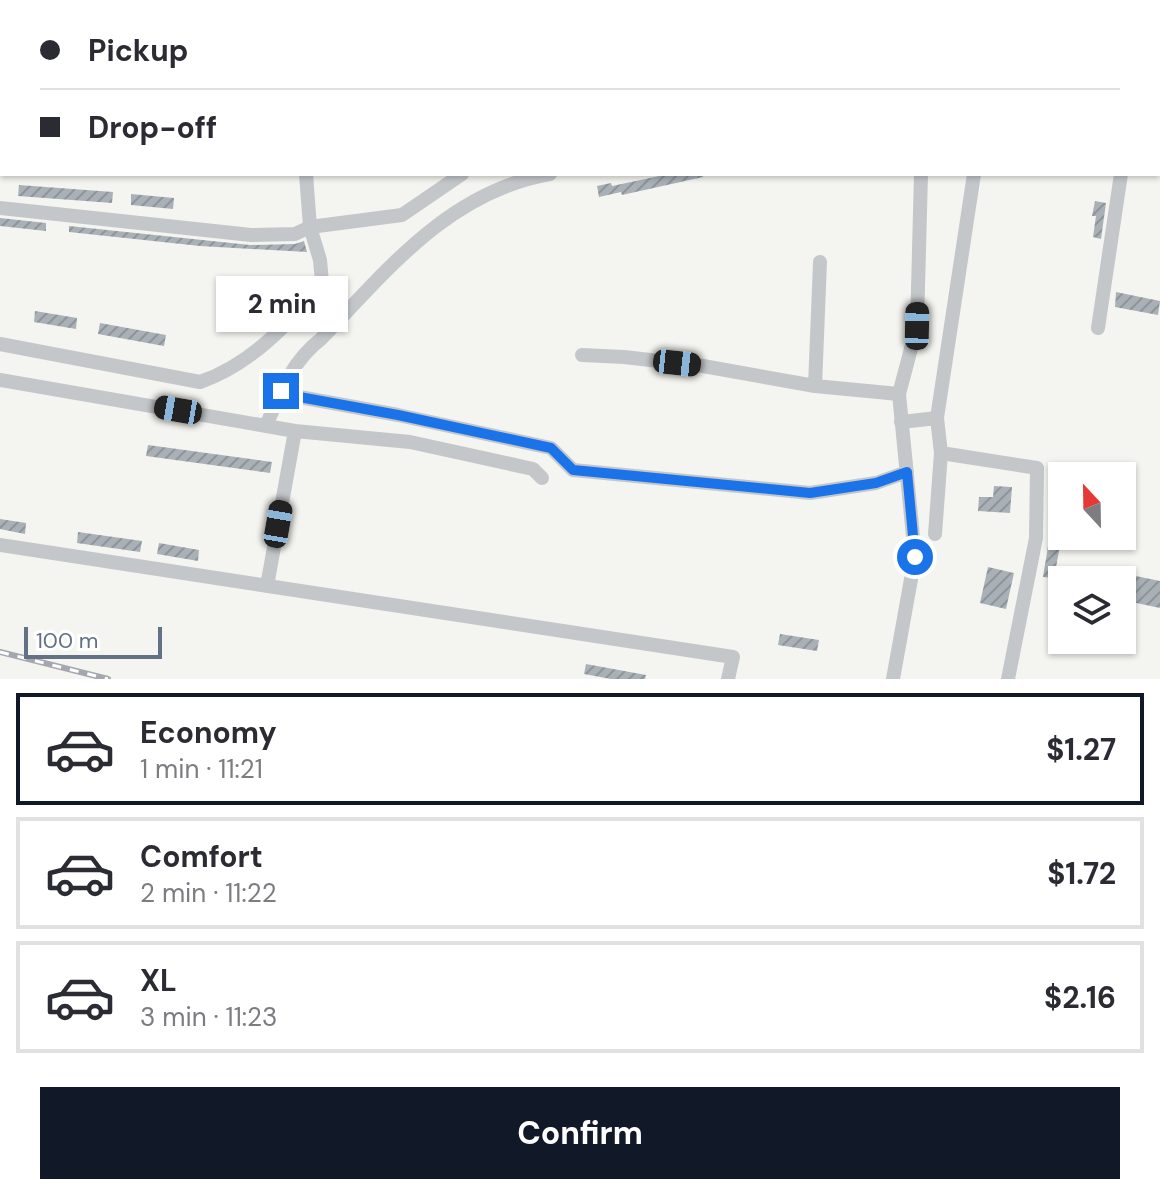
<!DOCTYPE html>
<meta charset="utf-8">
<style>
:root{--surface:#fff;--page:#f7f7f7;--text:#2b2b33;--muted:#7c7c81;--line:#e1e1e2;--accent:#111827}
body{margin:0;font-family:"DM Sans",sans-serif;background:var(--page);color:var(--text);height:100vh;display:flex;flex-direction:column;font-size:30px;white-space:nowrap}
*{box-sizing:border-box;margin:0}
p{font-size:26px;color:var(--muted)}
.icon{flex:none;width:44px;height:44px;fill:none;stroke:currentColor;stroke-width:2;stroke-linecap:round;stroke-linejoin:round}
.map{position:relative;height:679px;overflow:hidden}
.drawer{display:flex;flex-direction:column;background:var(--surface);flex:1}
.drawer>*{flex:none}
.banner{position:absolute;left:0px;top:0px;width:1160px;height:176px;box-shadow:0 2px 6px #0004;display:grid;align-content:center;height:176px;padding:0 40px;background:var(--surface)}
.needle{width:52px;rotate:338deg}
.controls{position:absolute;left:1048px;top:462px;display:grid;gap:16px}
.controls a{display:grid;place-items:center;width:88px;height:88px;border-radius:0px;background:var(--surface);box-shadow:0 2px 6px #0004;font-size:40px}
.scale{position:absolute;left:24px;bottom:20px;width:138px;box-sizing:border-box;padding-left:8px;border:4px solid #627183;border-top:0;font-size:22px;line-height:28px;white-space:nowrap;color:#627183;-webkit-text-stroke:6px #fff;paint-order:stroke}
.end{position:absolute;width:36px;height:36px;margin:-18px;border:10px solid #1a73e8;background:#fff;box-shadow:0 0 0 4px #fff}
.from{border-radius:50%}
.bubble{position:absolute;height:56px;border-radius:0px;background:var(--surface);box-shadow:0 2px 6px #0004;font-size:26px;font-weight:700;line-height:56px;text-align:center}
.car{position:absolute;width:24px;height:48px;margin:-24px -12px;border-radius:10px;box-shadow:0 0 6px 2px #0007;background:linear-gradient(#222 24%,#8ab4d8 0 40%,#222 0 76%,#8ab4d8 0 86%,#222 0)}
.banner b{display:flex;align-items:center;gap:28px;height:76px;font-size:30px}
.banner b+b{border-top:2px solid var(--line)}
.banner i{width:20px;height:20px;background:var(--text)}
ul{padding:14px 0 0;list-style:none}
li{display:flex;align-items:center;gap:24px;height:112px;margin:0 16px 12px;padding:0 24px;border:4px solid var(--line);border-radius:0px}
li div{flex:1}
li b{display:block;font-size:30px}
li em{font-style:normal;font-weight:700}
li.active{border-color:var(--accent)}
li>.icon{width:72px;height:72px;stroke-width:1.5}
.primary-button{display:flex;gap:16px;margin-top:auto;padding:16px 40px}
.primary-button a{flex:1;height:92px;border-radius:0px;background:var(--accent);color:#fff;font-size:32px;font-weight:700;line-height:92px;text-align:center}
.map>svg:first-child{display:block}
</style>
<div class="map">
<svg width="1160" height="679" viewBox="0 0 1160 679">
<defs>
<pattern id="building-hatch" width="6" height="6" patternUnits="userSpaceOnUse" patternTransform="scale(2)"><rect width="6" height="6" fill="#a9b1b7"/><path d="M-1 1l2-2M0 6l6-6M5 7l2-2" fill="none" stroke="#8d949a"/></pattern>
</defs>
<rect width="100%" height="100%" fill="#f4f5f0"/>
<path fill="url(#building-hatch)" d="M669 174H703V177L622 195 621 192 599 197 597 186 611 183 612 186Z
M19 185 113 192 112 203 18 196Z
M131 194 174 198 173 209 131 205Z
M1095 201 1106 203 1101 239 1093 237 1096 216H1092Z
M0 218 46 223V231L0 226Z
M69 226 250 245 295 244 304 241 307 252 200 246 69 232Z
M249 281 291 285 289 296 249 292Z
M1116 292 1160 301 1158 315 1115 307Z
M35 311 77 318 76 329 34 322Z
M100 323 166 335 164 346 98 334Z
M148 445 272 462 270 473 146 456Z
M1058 485 1062 486V535L1054 578 1043 577Z
M994 486 1012 487 1010 513 978 511 979 497H993Z
M0 519 26 523 25 534 0 529Z
M78 532 142 541 140 552 77 543Z
M159 543 199 550 198 561 157 554Z
M988 567 1014 573 1006 609 980 603Z
M1079 567 1101 571 1102 569 1160 581V608L1122 600V580L1077 578Z
M780 634 819 640 817 651 778 645Z
M586 664 646 675 645 679H611L584 674Z"/>
<g fill="none" stroke-linecap="round" stroke-linejoin="round">
<path stroke="#c4c7ca" stroke-width="14" d="M260 0 261 2
M922 0V2
M1029 0V2
M124 2 130 0
M494 2 499 0
M0 13 2 6
M0 33H2
M1158 106H1160
M0 107H2
M0 208 251 235 295 234 310 227 402 215 462 174
M1098 328 1121 174
M0 344 200 382C250 365 290 324 322 282L320 260 310 227 306 174
M582 355 624 357 703 366 815 386 899 394
M0 380 295 431 410 442 533 469 542 478
M815 386 820 262
M281 391 294 396 398 415 551 448 573 470 810 493 876 483 907 472
M901 422 937 418
M266 426C280 393 292 361 321 339 387 270 450 191 550 174
M941 453 1037 468 1036 538 1008 679
M935 534 941 453 937 418 974 174
M0 545 733 657 728 679
M267 586 295 431
M893 679 915 557 899 394 917 326 921 174"/>
<defs>
<path id="rail" d="M0 652 108 679"/>
</defs>
<use href="#rail" stroke="#a3a8af" stroke-width="6"/>
<use href="#rail" stroke="#fff" stroke-width="3" stroke-dasharray="9" stroke-linecap="butt"/>
</g>
<g fill="none" stroke-linecap="round" stroke-linejoin="round">
<path stroke="#1a73e8" stroke-width="10" d="M281 391 294 396 398 415 551 448 573 470 810 493 876 483 907 472 915 557"/>
</g>
</svg>
<div class="controls">
<a><svg class="needle" viewBox="-14 -14 28 28"><path d="M0-13l5 13h-10z" fill="#e53935"/><path d="M0 13l5-13h-10z" fill="#7c7c81"/></svg></a>
<a><svg class="icon" aria-label="layers" viewBox="0 0 24 24"><path d="M12 4l9 5-9 5-9-5zM3 14l9 5 9-5"/></svg></a>
</div>
<div class="scale">100 m</div>
<i class="end from" style="left:915px;top:557px"></i>
<i class="end" style="left:281px;top:391px"></i>
<div class="bubble" style="left:216px;top:276px;width:132px">2 min</div>
<i class="car" style="left:917px;top:326px;rotate:1deg"></i>
<i class="car" style="left:677px;top:363px;rotate:96deg"></i>
<i class="car" style="left:178px;top:410px;rotate:280deg"></i>
<i class="car" style="left:278px;top:524px;rotate:10deg"></i>
<div class="banner">
<b><i class="from"></i>Pickup</b>
<b><i></i>Drop-off</b>
</div>
</div>
<section class="drawer">
<ul>
<li class="active"><svg class="icon" aria-label="car" viewBox="0 0 24 24"><path d="M5 17H2v-5l4-1 3-4h7l3 4 3 1v5h-3M9 17h6M6 11h13"/><circle cx="7" cy="17" r="2"/><circle cx="17" cy="17" r="2"/></svg><div><b>Economy</b><p>1 min · 11:21</p></div><em>$1.27</em></li>
<li><svg class="icon" aria-label="car" viewBox="0 0 24 24"><path d="M5 17H2v-5l4-1 3-4h7l3 4 3 1v5h-3M9 17h6M6 11h13"/><circle cx="7" cy="17" r="2"/><circle cx="17" cy="17" r="2"/></svg><div><b>Comfort</b><p>2 min · 11:22</p></div><em>$1.72</em></li>
<li><svg class="icon" aria-label="car" viewBox="0 0 24 24"><path d="M5 17H2v-5l4-1 3-4h7l3 4 3 1v5h-3M9 17h6M6 11h13"/><circle cx="7" cy="17" r="2"/><circle cx="17" cy="17" r="2"/></svg><div><b>XL</b><p>3 min · 11:23</p></div><em>$2.16</em></li>
</ul>
<div class="primary-button"><a>Confirm</a></div>
</section>
